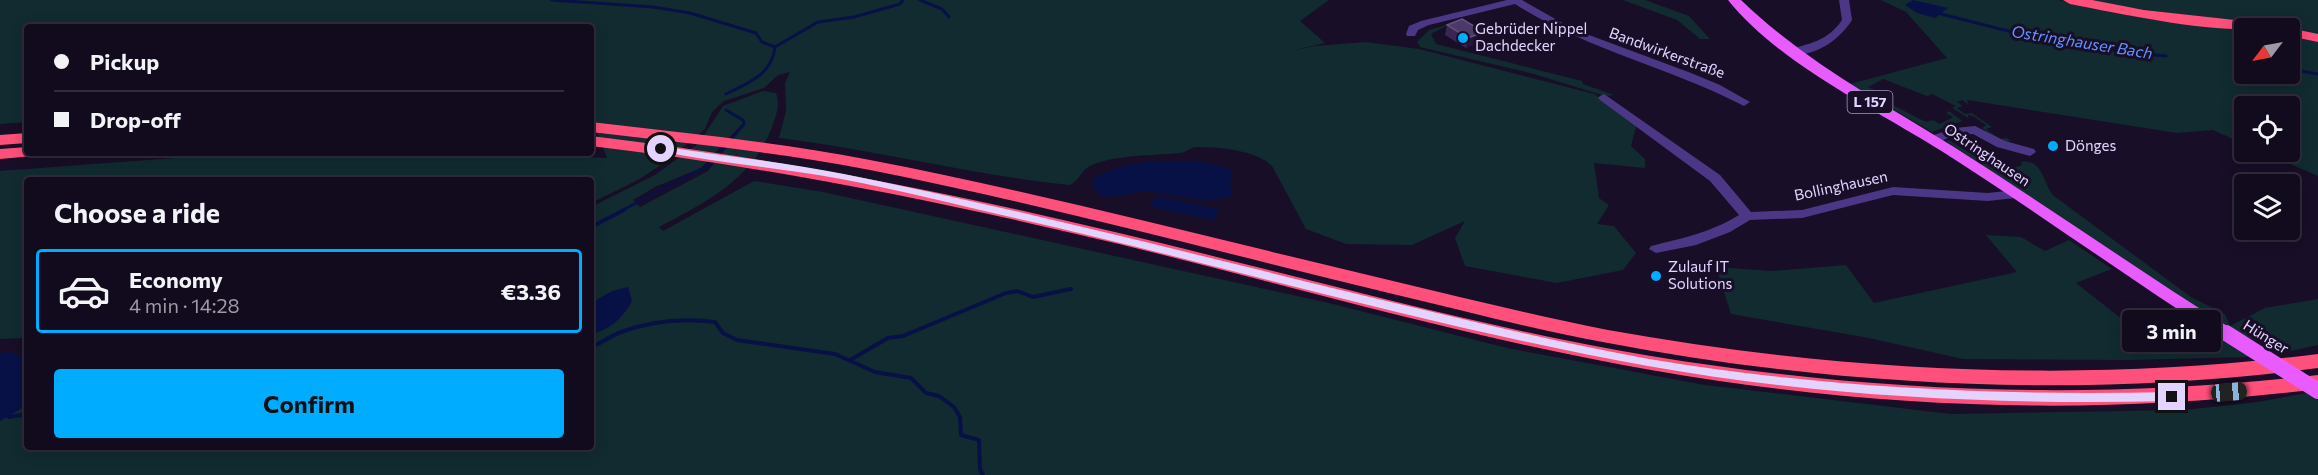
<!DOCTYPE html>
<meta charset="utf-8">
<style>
:root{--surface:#120a1d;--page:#1f182a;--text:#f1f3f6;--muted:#9c9aa4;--line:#312b3b;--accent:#00acff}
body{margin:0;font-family:Commissioner,sans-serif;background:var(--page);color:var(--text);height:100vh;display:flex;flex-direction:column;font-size:22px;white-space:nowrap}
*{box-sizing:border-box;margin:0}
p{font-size:20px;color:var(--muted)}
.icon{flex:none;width:33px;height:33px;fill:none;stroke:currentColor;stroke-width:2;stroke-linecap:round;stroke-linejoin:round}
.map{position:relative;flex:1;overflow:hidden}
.side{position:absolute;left:24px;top:177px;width:570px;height:273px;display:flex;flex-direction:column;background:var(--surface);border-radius:6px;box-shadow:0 3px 15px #0003,0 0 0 2px var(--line)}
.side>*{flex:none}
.top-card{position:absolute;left:24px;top:24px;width:570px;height:132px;border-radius:6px;box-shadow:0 3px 15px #0003,0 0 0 2px var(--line);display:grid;align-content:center;height:132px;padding:0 30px;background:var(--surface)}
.needle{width:39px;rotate:238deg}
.fabs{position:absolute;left:2234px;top:18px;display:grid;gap:12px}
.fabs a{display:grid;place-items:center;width:66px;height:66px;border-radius:6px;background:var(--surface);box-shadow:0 3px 15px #0003,0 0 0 2px var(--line);font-size:30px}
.end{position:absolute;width:27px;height:27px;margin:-14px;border:8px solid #e2d4ff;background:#111;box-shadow:0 0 0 3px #111}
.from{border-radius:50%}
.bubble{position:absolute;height:42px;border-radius:6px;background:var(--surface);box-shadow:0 3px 15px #0003,0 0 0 2px var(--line);font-size:20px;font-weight:700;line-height:42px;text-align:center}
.car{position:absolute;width:18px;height:36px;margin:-18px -9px;border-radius:8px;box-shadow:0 0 4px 2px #0007;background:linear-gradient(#222 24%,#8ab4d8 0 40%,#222 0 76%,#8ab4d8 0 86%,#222 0)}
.top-card b{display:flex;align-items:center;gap:21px;height:57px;font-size:22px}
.top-card b+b{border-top:2px solid var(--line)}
.top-card i{width:15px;height:15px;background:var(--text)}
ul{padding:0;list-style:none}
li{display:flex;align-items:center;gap:18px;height:84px;margin:0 12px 9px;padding:0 18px;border:3px solid var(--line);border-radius:6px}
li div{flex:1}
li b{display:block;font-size:22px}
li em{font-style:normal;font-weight:700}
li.current{border-color:var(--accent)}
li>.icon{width:54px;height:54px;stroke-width:1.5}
h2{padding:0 30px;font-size:27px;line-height:72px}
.primary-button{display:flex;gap:12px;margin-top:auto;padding:12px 30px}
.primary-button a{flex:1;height:69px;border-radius:6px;background:var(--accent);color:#111;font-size:24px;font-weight:700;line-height:69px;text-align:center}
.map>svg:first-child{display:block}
</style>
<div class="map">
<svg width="2318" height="475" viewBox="0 0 2318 475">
<rect width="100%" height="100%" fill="#180e27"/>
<path fill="#112b31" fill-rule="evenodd" d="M0 0H1329L1300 21 1325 43 1291 51 1315 46 1366 42 1419 49 1594 94 1637 123 1631 146 1645 159V168L1594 163 1599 198 1609 205 1597 224 1614 226 1636 253 1623 270 1557 283 1465 266 1455 238 1465 221 1412 245 1346 244 1306 229 1272 166C1256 150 1219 147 1197 147 1190 147 1186 153 1180 153 1152 156 1119 154 1092 165 1081 169 1080 181 1069 185 971 175 876 150 779 138L786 111 785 83 790 72 778 75 764 88 724 101 712 112 705 129 664 163 638 180 591 203V180H27V338L0 339V171L242 153H459L607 158 591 116V27H27V122L0 124Z
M1623 0H1645L1689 16 1710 39H1700L1677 20Z
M1881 0H2058L2133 16 2244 28V74H2289V36L2318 42V176L2262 152H2289V106H2244V144L2213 130 2177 133 1967 100 1968 105 1963 100 1957 102 1963 106 1957 108 1965 114 1972 113 1992 127 1986 129 2000 139 2007 138 2011 141 2004 142 1985 130 1982 128 1986 125 1973 116 1968 115V118L1952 108 1956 106 1932 94 1927 96 1883 79 1868 87 1874 90 1871 94 1926 122 1933 120 1940 124 1953 117 1946 113 1949 111 1962 121 1932 132 1850 84 1947 58 1906 12Z
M2082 0H2318V35C2240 18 2161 15 2082 0Z
M1450 24 1431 34 1436 44 1582 81 1583 84 1614 95 1605 96 1534 74 1420 47 1417 42 1429 30Z
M763 91 776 93C780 103 777 114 773 124 755 178 706 202 659 227L663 231 754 181 823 192 1329 303 1507 348 1705 385 1951 414 2184 410 2258 402 2307 393 2318 400V475H0V421L27 405V447H591V207L655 175 699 143 723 106ZM742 124 744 125 708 171 640 207 633 200 655 187 701 168Z
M1949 140 1986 163 2008 170 2022 165 2021 162C2043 158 2043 184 2054 196L2191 297 2225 314 2230 326 2265 308 2318 299V345L2282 353 2237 332 2129 264 1946 141Z
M1986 235 2021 237 2045 251 2069 240 2112 269 2076 283 2127 323 2148 346 2161 337 2208 331 2249 357 2127 360 1963 359 1869 338 1731 314 1716 267 1771 271 1846 265 1874 303 2017 272Z"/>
<path fill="#081146" d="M1913 0 1948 8 1935 18 1917 13 1905 5Z
M1199 161 1225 167 1233 171 1230 184 1233 196 1206 201 1147 191 1108 197 1099 195 1092 186 1094 178C1124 160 1164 160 1199 161Z
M1156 196 1219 209 1214 220 1150 207Z
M628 287 632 301C623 318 610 330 591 334V303L612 291Z
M9 352 27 358V405L0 421V353Z"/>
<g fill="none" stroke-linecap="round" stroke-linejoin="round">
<path stroke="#081146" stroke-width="3" d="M552 0 653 7 690 13 756 33 762 42 775 47
M920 0 942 9 949 17
M1937 13 2036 38 2074 41 2122 52 2166 56
M775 47 818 22 854 17 900 4 903 0
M2289 69 2318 74
M726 94C748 83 772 75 775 47
M621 211 709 165 744 124 743 120 726 110"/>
<path stroke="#081146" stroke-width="4" d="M591 227 624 210
M591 347C602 343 610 336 621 332 651 321 683 318 715 322L723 333 737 340 835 354 875 372 911 378 926 393 939 396 954 407 960 417 961 435 979 440 980 469 983 475
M850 360 888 338 903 336 1006 293 1017 291 1033 297 1071 289
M0 412 9 417 27 414"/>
<path fill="#4c3787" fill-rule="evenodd" d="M1507 0H1522L1573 29 1691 73 1720 85 1750 102 1744 106 1740 104C1667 67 1585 49 1515 4L1429 25 1418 30 1415 36H1407L1406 34 1409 26 1421 21Z
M1839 0H1849L1852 20C1839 41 1812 59 1786 54V50C1809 44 1828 41 1842 20Z
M1604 94 1720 175 1751 212 1802 210 1893 187 1988 193 2015 190 2021 194 2015 198 1988 201 1893 195 1802 218 1750 220 1730 232 1696 245 1656 253 1649 249 1651 246C1686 237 1707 234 1739 215L1710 181 1600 100 1598 98 1600 96Z
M1975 126 2005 141 2034 149 2036 152 2030 156 1997 147 1973 134 1957 135 1932 144 1926 140 1928 137 1955 128Z"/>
<path fill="#e75bff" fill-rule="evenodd" d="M1728 0H1741C1804 61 1880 101 1954 147 2047 206 2138 270 2232 329L2234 333 2232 337H2220C2127 277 2037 212 1943 152 1876 110 1777 62 1728 0Z"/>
<path fill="#ff4f7b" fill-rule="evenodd" d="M2063 0H2092L2144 10 2271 24 2278 28C2218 35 2132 16 2070 4Z
M2286 28H2289L2318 34V42L2289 36V28Z
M591 122C684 133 778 142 870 160 1046 194 1219 240 1393 281 1465 298 1536 316 1608 330 1841 372 2083 384 2318 354V368C2083 399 1841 387 1608 343 1536 330 1465 311 1393 294 1219 252 1046 205 870 170 778 152 684 143 591 132Z
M27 133V143L0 145V135Z
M591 136C769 157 944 191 1119 233 1296 275 1472 326 1651 356 1876 393 2092 401 2318 375V389C2092 417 1876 409 1651 370 1472 339 1296 287 1119 244 944 202 770 167 591 146Z
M27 147V153H35L33 156 0 159V149Z"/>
<path stroke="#e75bff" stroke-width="16" d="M2226 333 2318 391"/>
</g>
<path fill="#3a2655" d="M1447 25 1482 41 1466 48 1445 35Z"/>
<path fill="#25153b" d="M1484 32 1482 41 1466 48 1468 38Z"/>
<path fill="#4c3967" stroke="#63517f" stroke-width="1.5" d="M1462 19 1484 32 1468 38 1447 25Z"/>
<path fill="#e2d4ff" d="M661 146C722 156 784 162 844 174 1023 210 1200 256 1378 299 1468 320 1558 343 1649 359 1824 388 1995 396 2172 392L2178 397 2172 401C1996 405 1821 397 1648 366 1435 328 1226 266 1015 218 957 205 900 190 841 179 781 168 719 163 658 151L657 149Z"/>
<g fill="#00acff" stroke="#180e27" stroke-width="2">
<circle cx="1463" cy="38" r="6"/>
<circle cx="2053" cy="146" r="6"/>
<circle cx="1656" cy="276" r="6"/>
</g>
<g text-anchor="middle" stroke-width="6" stroke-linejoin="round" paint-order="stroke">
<rect fill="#180e27" stroke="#a599be" stroke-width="1.5" x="1847.5" y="91" width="45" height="22" rx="4.5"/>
<g font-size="14" font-weight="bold" fill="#e2d4ff">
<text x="1870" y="107">L 157</text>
</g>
<g font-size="15" fill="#e2d4ff" stroke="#180e27" text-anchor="start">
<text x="1475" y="34">Gebrüder Nippel<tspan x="1475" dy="17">Dachdecker</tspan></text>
<text x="2065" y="151">Dönges</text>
<text x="1668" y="272">Zulauf IT<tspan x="1668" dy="17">Solutions</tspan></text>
</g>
<g font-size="15" fill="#e2d4ff" stroke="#180e27">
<text transform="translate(1667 53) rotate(20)" y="5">Bandwirkerstraße</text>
<text transform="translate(1987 155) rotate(34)" y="5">Ostringhausen</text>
<text transform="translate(1841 186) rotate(-12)" y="5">Bollinghausen</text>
<text transform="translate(2266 337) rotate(32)" y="5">Hünger</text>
</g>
<g font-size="16" font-style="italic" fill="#6293ff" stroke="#180e27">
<text transform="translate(2082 42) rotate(9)" y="6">Ostringhauser Bach</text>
</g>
</g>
</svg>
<div class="fabs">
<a><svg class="needle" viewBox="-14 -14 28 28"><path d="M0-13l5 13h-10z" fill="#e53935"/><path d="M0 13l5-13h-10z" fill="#9c9aa4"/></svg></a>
<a><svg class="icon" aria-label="locate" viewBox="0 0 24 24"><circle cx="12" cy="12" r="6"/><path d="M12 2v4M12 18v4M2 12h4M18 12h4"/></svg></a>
<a><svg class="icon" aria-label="layers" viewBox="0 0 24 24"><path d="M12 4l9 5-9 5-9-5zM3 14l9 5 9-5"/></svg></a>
</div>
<i class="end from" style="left:661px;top:149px"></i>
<i class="end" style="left:2172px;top:397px"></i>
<div class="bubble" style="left:2122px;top:310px;width:99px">3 min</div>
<i class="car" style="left:2229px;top:392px;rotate:85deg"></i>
<div class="top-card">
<b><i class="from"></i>Pickup</b>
<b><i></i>Drop-off</b>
</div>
<section class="side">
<h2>Choose a ride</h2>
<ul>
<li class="current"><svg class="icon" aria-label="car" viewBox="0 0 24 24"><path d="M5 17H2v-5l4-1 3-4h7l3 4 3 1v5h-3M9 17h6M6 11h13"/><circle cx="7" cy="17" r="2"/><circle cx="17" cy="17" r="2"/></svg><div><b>Economy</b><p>4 min · 14:28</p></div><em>€3.36</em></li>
</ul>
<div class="primary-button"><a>Confirm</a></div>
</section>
</div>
